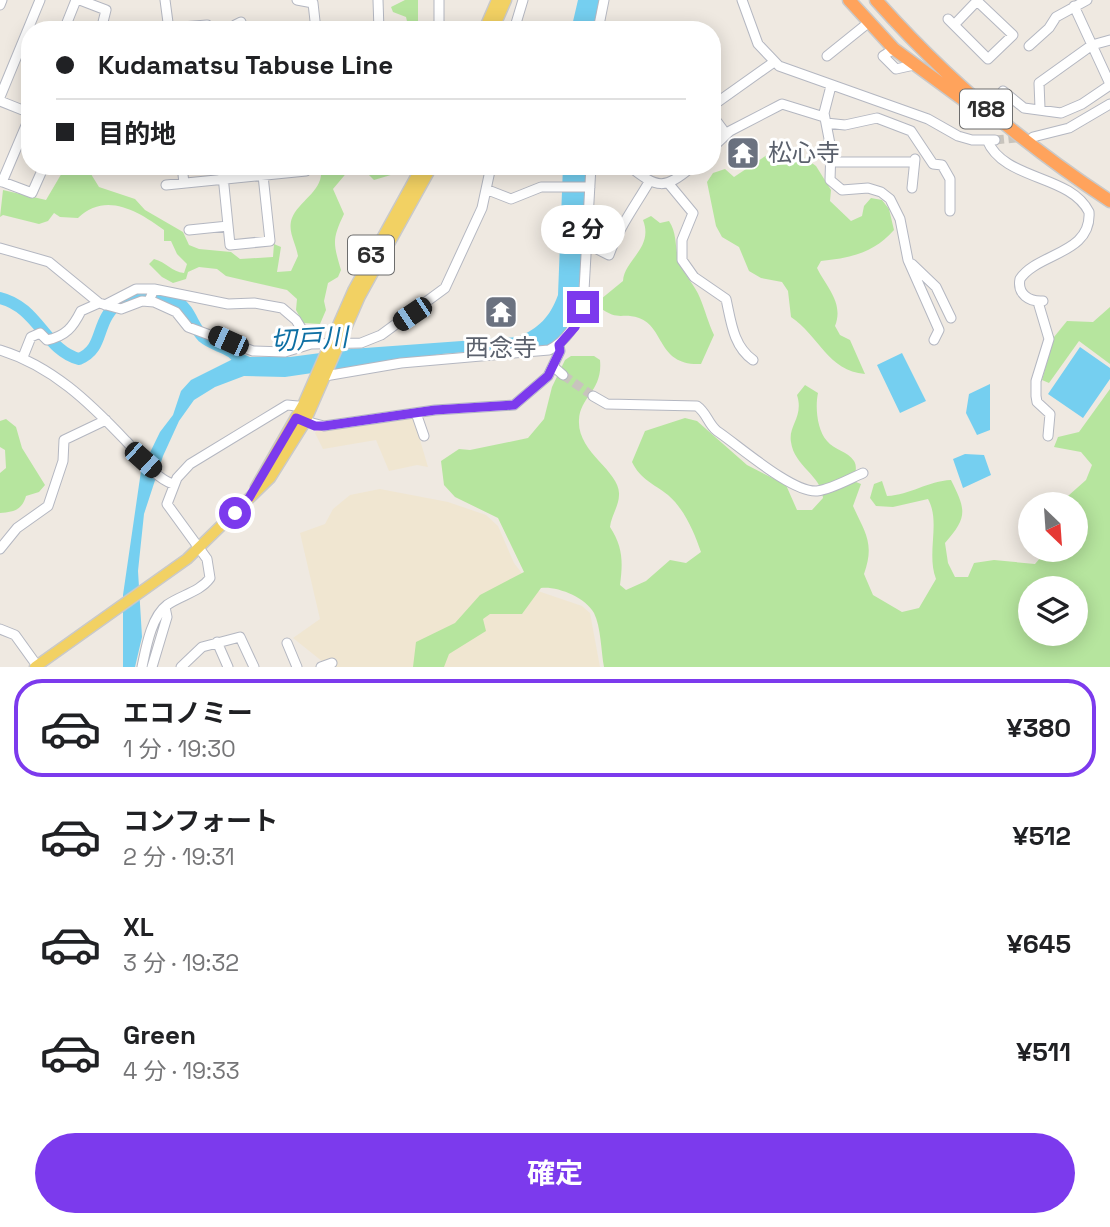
<!DOCTYPE html>
<html lang="ja">
<meta charset="utf-8">
<style>
:root{--surface:#fff;--page:#f6f6f6;--text:#202124;--muted:#757577;--line:#e0e0e0;--accent:#7c3aed}
body{margin:0;font-family:"Space Grotesk","Noto Sans JP",sans-serif;background:var(--page);color:var(--text);height:100vh;display:flex;flex-direction:column;font-size:26px;white-space:nowrap}
*{box-sizing:border-box;margin:0}
p{font-size:23px;color:var(--muted)}
.icon{flex:none;width:38px;height:38px;fill:none;stroke:currentColor;stroke-width:2;stroke-linecap:round;stroke-linejoin:round}
.map{position:relative;height:667px;overflow:hidden}
.drawer{display:flex;flex-direction:column;background:var(--surface);flex:1}
.drawer>*{flex:none}
.hud{position:absolute;left:21px;top:21px;width:700px;height:154px;border-radius:28px;box-shadow:0 4px 18px #0003;display:grid;align-content:center;height:154px;padding:0 35px;background:var(--surface)}
.needle{width:46px;rotate:155deg}
.controls{position:absolute;left:1018px;top:492px;display:grid;gap:14px}
.controls a{display:grid;place-items:center;width:70px;height:70px;border-radius:50%;background:var(--surface);box-shadow:0 4px 18px #0003;font-size:35px}
.end{position:absolute;width:32px;height:32px;margin:-16px;border:9px solid #7c3aed;background:#fff;box-shadow:0 0 0 4px #fff}
.from{border-radius:50%}
.bubble{position:absolute;height:49px;border-radius:24px;background:var(--surface);box-shadow:0 4px 18px #0003;font-size:23px;font-weight:700;line-height:49px;text-align:center}
.car{position:absolute;width:21px;height:42px;margin:-21px -10px;border-radius:9px;box-shadow:0 0 5px 2px #0007;background:linear-gradient(#222 24%,#8ab4d8 0 40%,#222 0 76%,#8ab4d8 0 86%,#222 0)}
.hud b{display:flex;align-items:center;gap:24px;height:66px;font-size:26px}
.hud b+b{border-top:2px solid var(--line)}
.hud i{width:18px;height:18px;background:var(--text)}
ul{padding:12px 0 0;list-style:none}
li{display:flex;align-items:center;gap:21px;height:98px;margin:0 14px 10px;padding:0 21px;border:4px solid transparent;border-radius:28px}
li div{flex:1}
li b{display:block;font-size:26px}
li em{font-style:normal;font-weight:700}
li.selected{border-color:var(--accent)}
li>.icon{width:63px;height:63px;stroke-width:1.5}
.button{display:flex;gap:14px;margin-top:auto;padding:14px 35px}
.button a{flex:1;height:80px;border-radius:42px;background:var(--accent);color:#fff;font-size:28px;font-weight:700;line-height:80px;text-align:center}
.map>svg:first-child{display:block}
</style>
<div class="map">
<svg width="1110" height="667" viewBox="0 0 1110 667">
<rect width="100%" height="100%" fill="#efe9e1"/>
<path fill="#f0e6d1" d="M413 416 428 467 417 465 389 471 376 440 323 449 315 433 317 430Z
M380 489 448 502 486 515 498 526 514 563 535 590 582 606 590 613 600 667H336L331 658 323 662 293 638 320 619 300 533 325 524 333 509 350 495Z"/>
<path fill="#b6e59e" fill-rule="evenodd" d="M405 0H418V30H409L406 17 393 12 391 7Z
M776 149 789 155 802 156 816 166 831 190 830 201 851 221 862 216 864 206 871 198 882 200 889 209 894 230C874 253 850 258 821 261L817 268C827 288 844 303 835 326L840 335 850 340 865 374C828 371 819 336 791 317L788 291 782 282 761 278 749 271 739 247 722 237 716 226 707 182 713 173 725 169 734 177Z
M66 166H86L99 187 135 199 145 210 183 232 189 245 199 249 231 252 240 259 273 257 274 244 281 247 277 272 291 271 298 256C296 243 287 231 292 218 299 200 327 189 320 166H373L377 173 393 166 394 174 374 180 367 173 349 170 333 189 344 214C332 239 333 243 341 270L338 277 328 283 324 301 326 310 320 324 303 323 296 310 297 299 287 290 226 276 217 269 199 267 188 272 186 279 173 283 162 277 149 264 154 259C166 262 172 272 184 273L187 264 177 254 171 241H164V230C139 212 106 191 78 218L60 217 54 213 48 221 39 224 3 215 0 217 3 190 46 200Z
M651 216 660 223 669 221C678 235 674 248 680 264 685 276 695 285 700 298 705 310 708 322 714 335L701 364C657 366 665 327 639 318 621 312 619 322 599 307L601 299 623 281C624 260 654 248 643 220Z
M1110 307V364L1079 341 1049 383 1042 380 1054 337 1067 321 1093 322Z
M571 356H594L600 360C603 391 580 396 579 420 577 453 621 471 619 495 619 506 611 516 610 527 623 547 623 562 620 585L626 590 646 581 670 560 686 563 701 552C694 532 685 510 668 495 654 484 640 479 632 462L645 431 685 418 697 421 747 465 786 485 797 510H812L823 498C822 476 794 466 791 442 788 426 804 417 797 395L805 385 818 393C815 407 817 430 827 441 834 450 848 451 854 461 858 467 854 475 856 482L861 484 853 506C865 533 875 543 864 574L873 595 902 612 919 608 936 579C926 553 941 522 928 499L893 507 876 506 870 498 874 484 882 481 887 496C910 495 928 481 951 480 966 510 968 517 945 543L948 563 955 577H968L974 563 994 560 1035 564 1047 550H1076V504H1059L1086 480 1092 465 1081 452 1054 447 1058 437 1079 432 1110 389V667H604C601 651 601 627 594 613 585 597 557 586 541 588L522 614H490L483 619 486 631 449 654 444 667H413L416 642 455 623 480 595 524 572 498 518 455 497 444 485 441 461 459 449 470 450 528 438 544 419 552 387 565 360ZM1031 588H1076V634H1031Z
M6 419 16 427 22 448 45 485 39 492 26 496C22 510 14 512 0 513V473L6 468 5 450 0 447V421Z"/>
<path fill="#75cff0" d="M578 0H599L593 30H571Z
M563 166H586L581 296 565 332 551 345 442 354 285 377 244 376 215 387 194 400 179 421 163 456 144 514 138 571 142 637 135 667H123V595L141 471 160 432 173 415 181 391 191 380 243 354 250 357H290L351 349 518 337C539 328 550 317 558 295Z
M1080 347 1110 368V379L1083 418 1048 394Z
M902 353 926 401 900 413 877 365Z
M990 384V430L977 435 966 413 969 394Z
M965 454 984 455 991 475 963 488 953 459Z"/>
<g fill="none" stroke-linecap="round" stroke-linejoin="round">
<path stroke="#75cff0" stroke-width="12" d="M0 298C38 307 45 350 79 359 100 350 97 333 107 316 121 291 155 287 178 302 190 310 193 327 203 337 216 348 233 346 242 364"/>
<path stroke="#c8c4bd" stroke-width="9" stroke-dasharray="9 4.5" stroke-linecap="butt" d="M995 140 1025 137
M563 375 593 396"/>
<defs>
<path id="minor" d="M80 0 106 10 101 30
M165 0 169 30
M297 0 313 3 316 30
M378 0 379 30
M439 0V30
M742 0 758 44 779 66 928 119 958 136 972 140H995
M0 5 2 0
M1074 6 1110 84
M948 19 988 59 1013 35 976 0
M954 25 977 1
M169 28 207 25 208 30
M64 30 76 0
M237 30 235 25 241 22
M359 30 379 28
M514 30 523 0
M598 30 604 0
M1029 46 1049 28 1056 17 1087 0
M894 49 883 56 896 69 914 65
M827 56 868 23
M831 86 824 113 831 149 830 180 842 190 868 188 881 192 890 199 900 219 908 260 939 330 934 340
M1003 91 1024 108 1061 113 1082 104 1110 85
M0 97 40 0
M0 101 30 113
M712 106 774 62
M1040 108 1039 83 1092 45 1110 40
M712 115 726 134
M826 123 845 125 877 118 911 131 933 164 942 165 950 179V211
M1033 137 1069 128 1110 104
M987 140C1004 181 1070 174 1089 212 1092 254 1037 253 1020 279 1017 294 1029 302 1043 301
M712 148 730 131 782 104 824 117
M830 162H914
M182 166 184 183
M222 166 230 245 270 241 262 166
M629 166C658 189 664 190 693 166
M0 181 32 193 44 166
M2 182 30 116
M669 184 693 213 682 240V260L694 277 726 299C731 321 733 346 753 360
M166 185 306 171
M912 188 915 159
M488 190 511 199 541 187H590
M189 230 228 226
M585 243 609 255C618 229 635 206 649 182
M0 248 49 262 99 303 121 309 142 301 154 302 176 312 188 327 253 351 285 352 311 344 361 343 381 335 445 288 482 208 491 166
M912 264 936 287 951 318
M149 301 154 289 228 304 254 303 282 308 296 320 311 344
M1038 302 1049 339 1036 381V396L1037 402 1050 414 1048 436
M105 305 136 289H154
M0 350C52 366 89 402 126 441 139 454 154 478 173 484
M23 357 31 337 40 333 47 340C66 336 73 327 81 311L99 303
M554 367 563 375
M325 376 401 363 549 350C567 341 575 325 583 308L591 166
M593 396 607 404 697 406C707 413 708 424 717 431 738 445 792 493 817 491 832 489 849 479 863 473
M416 413 424 436
M301 420 324 426 435 410 514 405 548 376 560 351 559 345
M0 549 17 528 48 506 63 461 64 440 106 420
M0 629 15 635 38 667
M217 642 228 667
M287 643 297 667
M142 667C146 648 151 617 167 605 181 595 200 592 210 578L207 559 167 504 177 478 190 464 287 405 308 407
M152 667 167 617 165 607
M181 667 202 647 240 637 254 667
M321 667 332 663"/>
<path id="major" d="M484 30 497 0
M493 30 506 0
M256 487 303 405 353 291 422 166
M35 667 187 559 270 478 305 422 360 296 432 166"/>
<path id="highway" d="M849 0 894 49 973 107
M876 0C945 78 1023 144 1110 201"/>
</defs>
<use href="#minor" stroke="#b4b7c1" stroke-width="11"/>
<use href="#major" stroke="#c9c9c9" stroke-width="13"/>
<use href="#highway" stroke="#c9c9c9" stroke-width="15"/>
<use href="#minor" stroke="#fff" stroke-width="9"/>
<use href="#major" stroke="#f2d163" stroke-width="10"/>
<use href="#highway" stroke="#ffa35c" stroke-width="12"/>
</g>
<g fill="none" stroke-linecap="round" stroke-linejoin="round">
<path stroke="#7c3aed" stroke-width="9" d="M235 513 249 498 296 418 315 426H324L435 410 514 405 548 376 560 351 559 345 575 327 583 307"/>
</g>
<defs>
<symbol id="temple-square" viewBox="-11 -11 22 22"><rect x="-9" y="-9" width="18" height="18" rx="4" fill="#6b7280" stroke="#fff"/><path d="M0-6L5-2H3V0L6.5 2.5H4V6H1.5V3h-3V6H-4V2.5H-6.5L-3 0V-2H-5Z" fill="#fff"/></symbol>
</defs>
<g fill-rule="evenodd">
<use href="#temple-square" x="724" y="134" width="38" height="38"/>
<use href="#temple-square" x="482" y="293" width="38" height="38"/>
</g>
<g text-anchor="middle" stroke-width="6" stroke-linejoin="round" paint-order="stroke">
<g fill="#fff" stroke="#6d6d6d" stroke-width="2">
<rect x="960" y="89.5" width="52" height="39" rx="5"/>
<rect x="348" y="235.5" width="46" height="39" rx="5"/>
</g>
<g font-size="23" font-weight="bold" fill="#2e2e2e">
<text x="986" y="117">188</text>
<text x="371" y="263">63</text>
</g>
<g font-size="24" fill="#5b616d" stroke="#fff" text-anchor="start">
<text x="768" y="161">松心寺</text>
<text x="501" y="356" text-anchor="middle">西念寺</text>
</g>
<g font-size="26" font-style="italic" fill="#0d6fa3" stroke="#fff">
<text transform="translate(309 339) rotate(-3)" y="9">切戸川</text>
</g>
</g>
</svg>
<div class="controls">
<a><svg class="needle" viewBox="-14 -14 28 28"><path d="M0-13l5 13h-10z" fill="#e53935"/><path d="M0 13l5-13h-10z" fill="#757577"/></svg></a>
<a><svg class="icon" aria-label="layers" viewBox="0 0 24 24"><path d="M12 4l9 5-9 5-9-5zM3 14l9 5 9-5"/></svg></a>
</div>
<i class="end from" style="left:235px;top:513px"></i>
<i class="end" style="left:583px;top:307px"></i>
<div class="bubble" style="left:541px;top:205px;width:84px">2 分</div>
<i class="car" style="left:412px;top:314px;rotate:236deg"></i>
<i class="car" style="left:228px;top:341px;rotate:294deg"></i>
<i class="car" style="left:143px;top:460px;rotate:132deg"></i>
<div class="hud">
<b><i class="from"></i>Kudamatsu Tabuse Line</b>
<b><i></i>目的地</b>
</div>
</div>
<section class="drawer">
<ul>
<li class="selected"><svg class="icon" aria-label="car" viewBox="0 0 24 24"><path d="M5 17H2v-5l4-1 3-4h7l3 4 3 1v5h-3M9 17h6M6 11h13"/><circle cx="7" cy="17" r="2"/><circle cx="17" cy="17" r="2"/></svg><div><b>エコノミー</b><p>1 分 · 19:30</p></div><em>¥380</em></li>
<li><svg class="icon" aria-label="car" viewBox="0 0 24 24"><path d="M5 17H2v-5l4-1 3-4h7l3 4 3 1v5h-3M9 17h6M6 11h13"/><circle cx="7" cy="17" r="2"/><circle cx="17" cy="17" r="2"/></svg><div><b>コンフォート</b><p>2 分 · 19:31</p></div><em>¥512</em></li>
<li><svg class="icon" aria-label="car" viewBox="0 0 24 24"><path d="M5 17H2v-5l4-1 3-4h7l3 4 3 1v5h-3M9 17h6M6 11h13"/><circle cx="7" cy="17" r="2"/><circle cx="17" cy="17" r="2"/></svg><div><b>XL</b><p>3 分 · 19:32</p></div><em>¥645</em></li>
<li><svg class="icon" aria-label="car" viewBox="0 0 24 24"><path d="M5 17H2v-5l4-1 3-4h7l3 4 3 1v5h-3M9 17h6M6 11h13"/><circle cx="7" cy="17" r="2"/><circle cx="17" cy="17" r="2"/></svg><div><b>Green</b><p>4 分 · 19:33</p></div><em>¥511</em></li>
</ul>
<div class="button"><a>確定</a></div>
</section>
